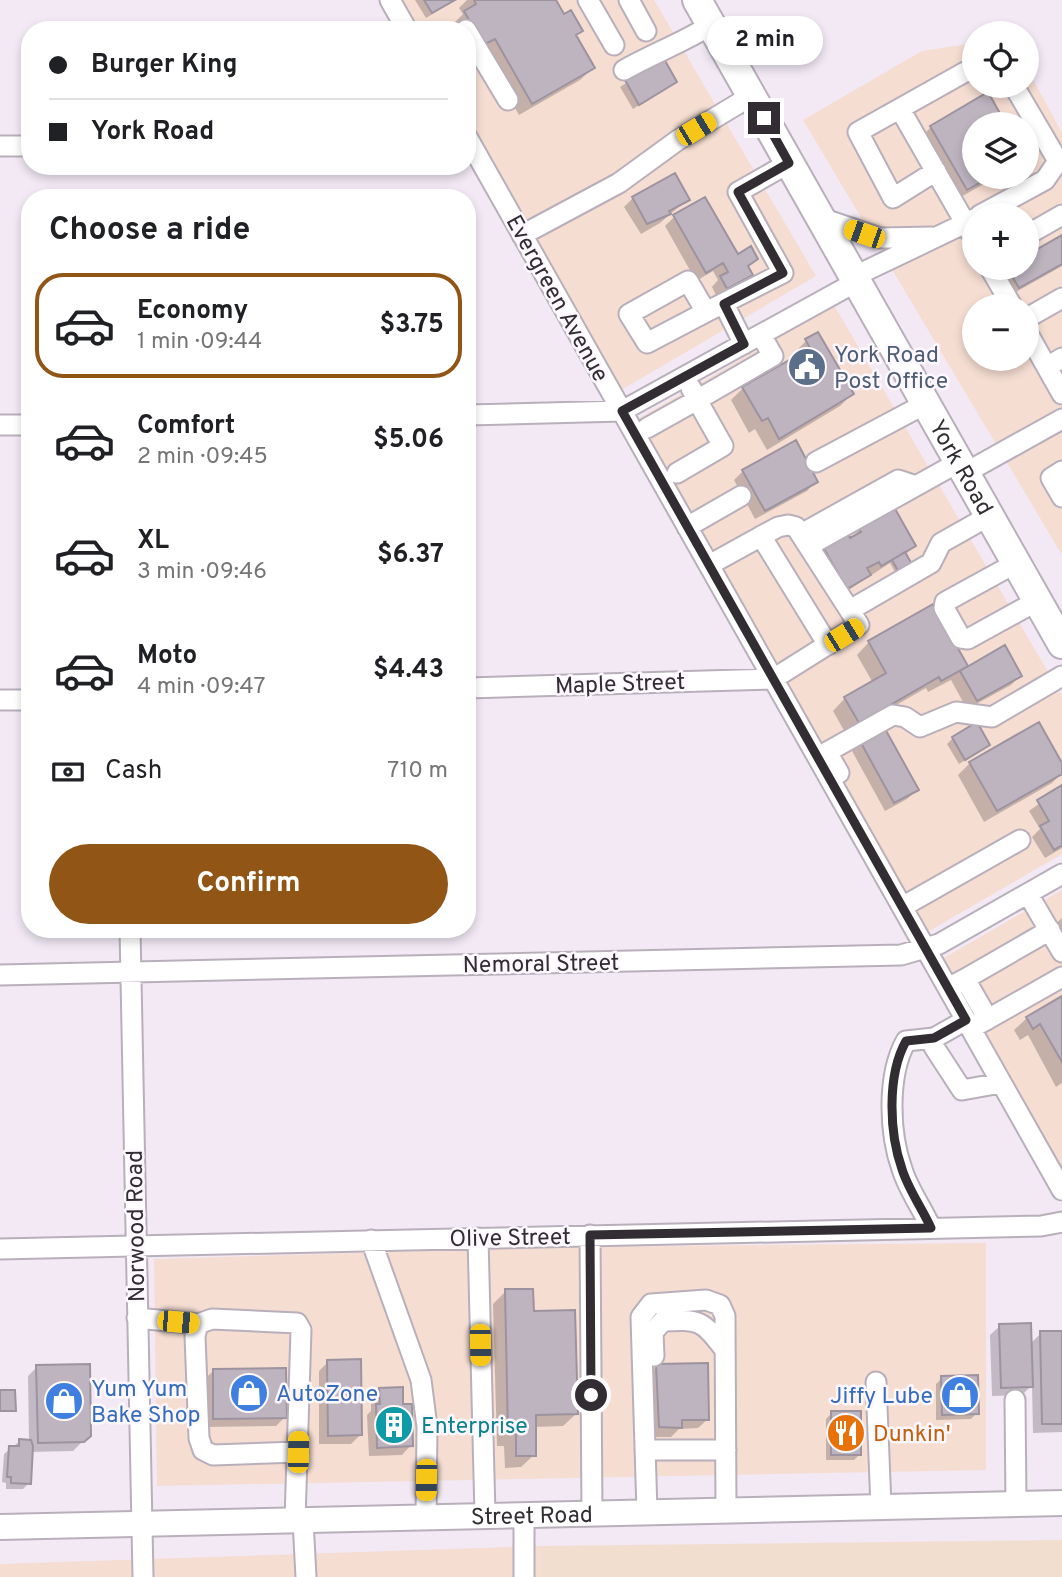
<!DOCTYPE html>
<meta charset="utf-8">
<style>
:root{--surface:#fff;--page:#f2f2f2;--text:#202124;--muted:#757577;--line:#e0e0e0;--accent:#915515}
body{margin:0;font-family:Overpass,sans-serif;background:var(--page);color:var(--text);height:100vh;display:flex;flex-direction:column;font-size:26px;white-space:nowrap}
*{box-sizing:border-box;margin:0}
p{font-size:23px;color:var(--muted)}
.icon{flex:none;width:38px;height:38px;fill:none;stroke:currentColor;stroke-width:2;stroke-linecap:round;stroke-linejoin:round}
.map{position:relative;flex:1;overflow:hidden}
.side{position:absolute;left:21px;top:189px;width:455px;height:749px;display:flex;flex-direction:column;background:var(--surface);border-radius:28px;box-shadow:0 4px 10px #0003}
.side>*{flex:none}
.top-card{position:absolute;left:21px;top:21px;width:455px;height:154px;border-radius:28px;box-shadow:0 4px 10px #0003;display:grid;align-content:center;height:154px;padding:0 28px;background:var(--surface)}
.buttons{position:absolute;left:962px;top:21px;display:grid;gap:14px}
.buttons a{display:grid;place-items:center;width:77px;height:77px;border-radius:50%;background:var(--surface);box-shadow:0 4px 10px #0003;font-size:35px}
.end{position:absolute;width:32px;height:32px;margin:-16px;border:9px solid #312d32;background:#fff;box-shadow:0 0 0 4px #fff}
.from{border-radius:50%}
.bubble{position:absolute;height:49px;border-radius:24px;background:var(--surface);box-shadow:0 4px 10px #0003;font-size:23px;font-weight:700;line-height:49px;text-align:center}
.car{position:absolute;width:21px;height:42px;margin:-21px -10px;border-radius:9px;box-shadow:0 0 5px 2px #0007;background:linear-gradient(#f5c518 24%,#345 0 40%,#f5c518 0 76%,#345 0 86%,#f5c518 0)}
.top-card b{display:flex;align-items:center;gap:24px;height:66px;font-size:26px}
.top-card b+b{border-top:2px solid var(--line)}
.top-card i{width:18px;height:18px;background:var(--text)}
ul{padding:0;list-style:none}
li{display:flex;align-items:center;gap:21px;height:105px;margin:0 14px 10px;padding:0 14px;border:4px solid transparent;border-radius:28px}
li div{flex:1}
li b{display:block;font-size:26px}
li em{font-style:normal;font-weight:700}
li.selected{border-color:var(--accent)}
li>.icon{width:63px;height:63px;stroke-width:1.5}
h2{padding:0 28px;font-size:32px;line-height:84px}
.pay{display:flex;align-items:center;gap:18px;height:77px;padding:0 28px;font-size:26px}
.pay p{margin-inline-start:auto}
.cta{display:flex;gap:14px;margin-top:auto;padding:14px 28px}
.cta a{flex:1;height:80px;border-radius:42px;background:var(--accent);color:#fff;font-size:28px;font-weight:700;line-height:80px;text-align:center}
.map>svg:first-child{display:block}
</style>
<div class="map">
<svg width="1062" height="1577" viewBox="0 0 1062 1577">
<rect width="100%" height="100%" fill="#f2e9f5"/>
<path fill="#f5ddd2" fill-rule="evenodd" d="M393 0H654L816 276 616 393 467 131V30H410Z
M975 43V86H1027V68L1062 133V555L803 120 922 51ZM975 124H1027V177H975ZM975 215H1027V268H975ZM975 306H1027V359H975Z
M834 305 1062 696V854L924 934 631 423Z
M1062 890V1182L935 963Z
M986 1243V1470L157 1486 154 1259 564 1247Z
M540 1546 541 1577H0V1564Z"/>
<path fill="#f2decf" d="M1062 1540V1577H541L540 1546Z"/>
<path fill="#0003" d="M415 0H456L426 18Z
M467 0H554L563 16 581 31 575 37 593 68 580 80 519 115 482 50 470 56 467 30H455L452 25 463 14 459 8Z
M662 60 675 82 633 109 620 87Z
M987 95 1004 124H975V177H996L954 201 919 139 931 127Z
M633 198 688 199 660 223 641 234 624 207Z
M674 217 737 256 756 259 747 268 750 274 717 297 712 287 718 280 713 271 696 281 665 226Z
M1062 237V266L1009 296 999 277 1009 268H1027Z
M806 341 852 394 840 406 767 450 755 429 749 433 731 400 743 388 796 358 794 353Z
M743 471 816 481 807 491 755 519 734 480Z
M860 529 914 546 905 555 898 577 890 563 838 597 814 556 823 547 849 540Z
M932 606 967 668 1020 676 1011 685 967 709 951 680 928 692 926 688 846 734 833 711 845 698 873 683 857 655 869 642Z
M953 738 988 745 959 764 947 744Z
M861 742 917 790 907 799 885 811 852 751Z
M970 763 1062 767V773L1052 783 984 822 958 775Z
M1062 787V848L1045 858 1032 837 1040 829 1029 811Z
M1062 918V945L1051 928Z
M1062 998V1083L1056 1087 1028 1035 1020 1040 1014 1030 1027 1018Z
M506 1291 532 1313 576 1414 563 1426 534 1427V1455L521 1467 505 1468 504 1446H497L493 1304Z
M1000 1326 1030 1344 1041 1333H1062V1432L1033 1433 1032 1385 1022 1395 992 1396 990 1335Z
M328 1362 360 1435 351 1444H319V1371Z
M657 1366 708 1419 698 1428 679 1429 671 1437H652L648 1375Z
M37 1367 89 1435 73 1451 29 1452V1483L23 1489H6V1483L2 1482 4 1454 20 1441H29L28 1376Z
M213 1371 285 1417 276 1426 204 1427V1380Z
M942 1378 977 1413 971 1419 936 1420V1384Z
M380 1389 402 1406 411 1445 402 1455 369 1456 367 1415 371 1411V1399Z
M832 1413 860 1454 854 1460H826V1419Z"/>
<path fill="#bdb4c0" stroke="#9c939f" stroke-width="2" d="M424 0H455L432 13Z
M474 0H556L564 14 571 10 583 31 576 35 595 68 532 104 495 39 483 45 464 11 476 4Z
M663 57 677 82 639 105 625 80Z
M988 92 1006 124H975V177H990L967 190 930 126Z
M675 173 690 200 669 211 671 214 647 224 632 197Z
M705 197 738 254 751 246 758 259 748 266 753 275 727 289 720 276 728 272 723 263 706 273 673 215Z
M1062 235V264L1019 288 1007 268H1027V255Z
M818 332 854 394 779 439 768 418 762 421 742 387 810 348 805 339Z
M796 440 818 482 765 511 742 470Z
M894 507 916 546 881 566 879 562 867 568 871 575 847 589 822 545 847 531 850 538 861 532 859 528Z
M905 552 914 568 901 576 892 560Z
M933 604 968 666 941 681 939 677 859 723 844 697 886 673 868 641Z
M1005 645 1022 676 977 701 960 671Z
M977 722 990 745 965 760 952 737Z
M1039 722 1062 763V774L997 811 969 762Z
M884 727 919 790 894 803 860 741Z
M1062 785V845L1054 850 1040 826 1049 821 1037 800Z
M1062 996V1062L1040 1024 1033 1029 1026 1017Z
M505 1289H533L534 1311 575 1310 578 1414 536 1415V1456H516V1434H508Z
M1031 1323 1033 1387 1001 1388 999 1324Z
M1040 1331H1062V1424H1042Z
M361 1359 362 1435 328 1436 327 1360Z
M708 1363 709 1420H682V1428L659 1427 656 1364Z
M90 1364 91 1436 84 1442 38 1443 36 1365Z
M286 1368 287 1418 213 1419V1369Z
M978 1375 979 1414 942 1415 941 1376Z
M403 1387V1404H412L413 1446 377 1448 376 1404H380L379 1388Z
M0 1390H15L16 1411H0Z
M831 1411H861V1455H831Z
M19 1439 31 1440 33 1446 31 1484 11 1483V1477H7L9 1446H19Z"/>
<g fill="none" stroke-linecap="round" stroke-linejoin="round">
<defs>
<path id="minor" d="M390 0 407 30
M588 0 614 45
M629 0 646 31
M466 30 508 100
M624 70C654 53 682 43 711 25
M900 109 975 240
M467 137 1062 1190
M0 146H30
M936 171 893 198 858 132 965 72 975 70
M980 215 1045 180 1058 161 1014 86
M821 218 880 238 932 237
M522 235 619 183 678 140 751 96
M1027 235 1062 215
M990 268 1012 306
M853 277 974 219
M724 304 744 344
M706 312 647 343 629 314 688 281 706 312 783 273 738 192 789 163
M1027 318 1062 298
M1027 332 1062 394
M1047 367 1062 358
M691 388 697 400 773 356 761 335
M467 415 622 411 856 282
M0 425H30
M647 428 697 400 723 446 677 473
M816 462 925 404
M1062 471 1051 478 1062 497
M965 473 1062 419
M687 527 741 496
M803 533 898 480 916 486
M761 536 828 645
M810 545 959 462
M1016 563 945 602 944 608 961 638 968 639 1037 601
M850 610 931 563 941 543 989 516
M467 688 773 679 859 625 796 527 788 525 778 527 709 565
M0 700H30
M839 773 827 752 893 715 905 717 920 727 956 712 992 717 1062 676
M1028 894 1062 952
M902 907 1020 840
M130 929 143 1577
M0 975 901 955 939 944 1062 874
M965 979 1050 930
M948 988 965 979 988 1019 973 1027 966 1020 934 1038V1047L962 1090 1001 1083
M988 1019 1062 977
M931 1228C922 1208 908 1189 902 1169 889 1133 887 1075 906 1041L934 1038
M590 1235 592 1513
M478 1238 485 1515
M371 1240 421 1380 427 1427 426 1517
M0 1249 1041 1226 1062 1222
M137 1318 198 1324
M654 1356 653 1332 663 1321C700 1319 702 1320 725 1350
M876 1382 881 1507
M1015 1400 1016 1504
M645 1450H726
M647 1512 641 1317 651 1304 706 1300 720 1305 725 1316 726 1510
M524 1515V1577
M295 1520 301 1330 297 1323 212 1319 198 1324 195 1336 199 1438 203 1450 213 1455 298 1452
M303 1520 306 1577"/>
<g id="major">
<path id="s1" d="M0 1527 1062 1503"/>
</g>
<g id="highway">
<path id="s2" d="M697 0 1062 644"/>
</g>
</defs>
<use href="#minor" stroke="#b8afbb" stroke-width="23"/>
<use href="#major" stroke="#b8afbb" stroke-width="28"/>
<use href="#highway" stroke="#b8afbb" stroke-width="32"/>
<use href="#minor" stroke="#fff" stroke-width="19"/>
<use href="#major" stroke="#fff" stroke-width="24"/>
<use href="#highway" stroke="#fff" stroke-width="28"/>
</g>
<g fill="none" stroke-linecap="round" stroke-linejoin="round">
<path stroke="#312d32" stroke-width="9" d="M591 1395 590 1235 931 1228C922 1208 908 1189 902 1169 889 1132 887 1075 906 1041L934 1038 966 1020 622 411 744 344 724 304 783 273 738 192 789 163 764 118"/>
</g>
<defs>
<symbol id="civic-disc" viewBox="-11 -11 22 22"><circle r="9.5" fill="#5c6f8a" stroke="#fdf7ff"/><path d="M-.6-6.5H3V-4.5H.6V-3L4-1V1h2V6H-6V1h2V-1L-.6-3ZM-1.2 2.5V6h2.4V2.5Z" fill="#fff"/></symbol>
<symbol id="shop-disc" viewBox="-11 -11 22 22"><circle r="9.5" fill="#3f7fe0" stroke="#fdf7ff"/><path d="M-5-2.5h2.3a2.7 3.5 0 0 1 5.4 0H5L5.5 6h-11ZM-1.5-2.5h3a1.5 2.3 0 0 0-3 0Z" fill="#fff"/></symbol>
<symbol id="building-disc" viewBox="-11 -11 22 22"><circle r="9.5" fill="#0f9aa8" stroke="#fdf7ff"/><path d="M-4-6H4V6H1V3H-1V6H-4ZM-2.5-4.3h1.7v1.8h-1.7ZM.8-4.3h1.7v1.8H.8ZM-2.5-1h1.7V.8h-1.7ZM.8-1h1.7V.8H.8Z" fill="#fff"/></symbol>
<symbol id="restaurant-disc" viewBox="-11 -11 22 22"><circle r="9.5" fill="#e8710a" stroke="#fdf7ff"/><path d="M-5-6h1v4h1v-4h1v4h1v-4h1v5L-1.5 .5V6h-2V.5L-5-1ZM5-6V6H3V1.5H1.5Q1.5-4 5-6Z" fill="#fff"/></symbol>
</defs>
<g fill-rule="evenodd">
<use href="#civic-disc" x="785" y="345" width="44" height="44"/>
<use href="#shop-disc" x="227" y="1371" width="44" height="44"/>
<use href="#shop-disc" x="938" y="1373" width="44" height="44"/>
<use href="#shop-disc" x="42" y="1379" width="44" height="44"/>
<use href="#building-disc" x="372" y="1403" width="44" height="44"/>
<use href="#restaurant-disc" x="824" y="1411" width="44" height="44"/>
</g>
<g text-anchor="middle" stroke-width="5" stroke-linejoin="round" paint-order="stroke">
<g font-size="23" fill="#312d32" stroke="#fdf7ff">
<text transform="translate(558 298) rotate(61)" y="8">Evergreen Avenue</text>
<text dy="8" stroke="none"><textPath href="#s2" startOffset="537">York Road</textPath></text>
<text transform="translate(620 683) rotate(-2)" y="8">Maple Street</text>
<text transform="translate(541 963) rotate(-1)" y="8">Nemoral Street</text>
<text transform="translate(135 1226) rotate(-91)" y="8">Norwood Road</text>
<text transform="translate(510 1237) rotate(-1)" y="8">Olive Street</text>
<text dy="8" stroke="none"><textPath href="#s1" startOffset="532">Street Road</textPath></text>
</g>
<g font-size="23" fill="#4e5e75" stroke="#fdf7ff" text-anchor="start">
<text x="834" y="362">York Road<tspan x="834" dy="26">Post Office</tspan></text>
</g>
<g font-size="23" fill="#366cbe" stroke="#fdf7ff" text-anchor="start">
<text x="91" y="1396">Yum Yum<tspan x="91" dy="26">Bake Shop</tspan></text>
<text x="276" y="1401">AutoZone</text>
<text x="933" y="1403" text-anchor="end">Jiffy Lube</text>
</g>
<g font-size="23" fill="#0d838f" stroke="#fdf7ff" text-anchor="start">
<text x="421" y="1433">Enterprise</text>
</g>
<g font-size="23" fill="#c56008" stroke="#fdf7ff" text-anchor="start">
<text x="873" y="1441">Dunkin'</text>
</g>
</g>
</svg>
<div class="buttons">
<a><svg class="icon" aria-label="locate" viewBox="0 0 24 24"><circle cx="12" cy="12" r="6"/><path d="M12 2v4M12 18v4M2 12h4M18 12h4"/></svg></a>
<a><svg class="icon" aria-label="layers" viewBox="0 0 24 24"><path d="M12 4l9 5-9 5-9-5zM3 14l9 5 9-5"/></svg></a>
<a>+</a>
<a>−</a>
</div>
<i class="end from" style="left:591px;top:1395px"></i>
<i class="end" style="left:764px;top:118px"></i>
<div class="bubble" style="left:707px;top:16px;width:116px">2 min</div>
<i class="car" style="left:696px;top:129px;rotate:59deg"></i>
<i class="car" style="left:864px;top:234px;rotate:289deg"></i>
<i class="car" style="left:844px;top:635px;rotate:58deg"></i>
<i class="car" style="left:178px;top:1322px;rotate:95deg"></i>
<i class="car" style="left:480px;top:1345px;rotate:179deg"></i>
<i class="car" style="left:298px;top:1452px;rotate:1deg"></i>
<i class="car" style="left:426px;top:1480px;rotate:181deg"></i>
<div class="top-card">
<b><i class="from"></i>Burger King</b>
<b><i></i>York Road</b>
</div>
<section class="side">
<h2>Choose a ride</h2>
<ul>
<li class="selected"><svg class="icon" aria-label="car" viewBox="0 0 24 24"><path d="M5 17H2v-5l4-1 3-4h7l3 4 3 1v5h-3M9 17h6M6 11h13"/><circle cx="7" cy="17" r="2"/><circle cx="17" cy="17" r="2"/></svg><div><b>Economy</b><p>1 min · 09:44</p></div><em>$3.75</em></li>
<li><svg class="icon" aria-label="car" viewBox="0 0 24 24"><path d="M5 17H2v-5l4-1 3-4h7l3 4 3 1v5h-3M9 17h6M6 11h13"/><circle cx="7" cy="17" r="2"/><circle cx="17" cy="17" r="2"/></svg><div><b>Comfort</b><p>2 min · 09:45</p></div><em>$5.06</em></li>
<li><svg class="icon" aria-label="car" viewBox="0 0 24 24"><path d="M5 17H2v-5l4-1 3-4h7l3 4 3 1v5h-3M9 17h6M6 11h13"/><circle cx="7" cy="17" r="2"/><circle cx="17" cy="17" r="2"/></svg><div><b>XL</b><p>3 min · 09:46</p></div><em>$6.37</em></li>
<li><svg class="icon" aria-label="car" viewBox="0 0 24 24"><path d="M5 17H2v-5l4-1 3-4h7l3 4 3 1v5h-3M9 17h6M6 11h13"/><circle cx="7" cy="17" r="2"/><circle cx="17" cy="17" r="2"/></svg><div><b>Moto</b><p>4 min · 09:47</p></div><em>$4.43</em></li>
</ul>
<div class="pay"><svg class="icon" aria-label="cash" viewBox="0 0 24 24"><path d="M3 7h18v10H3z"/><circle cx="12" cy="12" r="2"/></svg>Cash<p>710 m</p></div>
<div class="cta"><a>Confirm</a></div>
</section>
</div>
